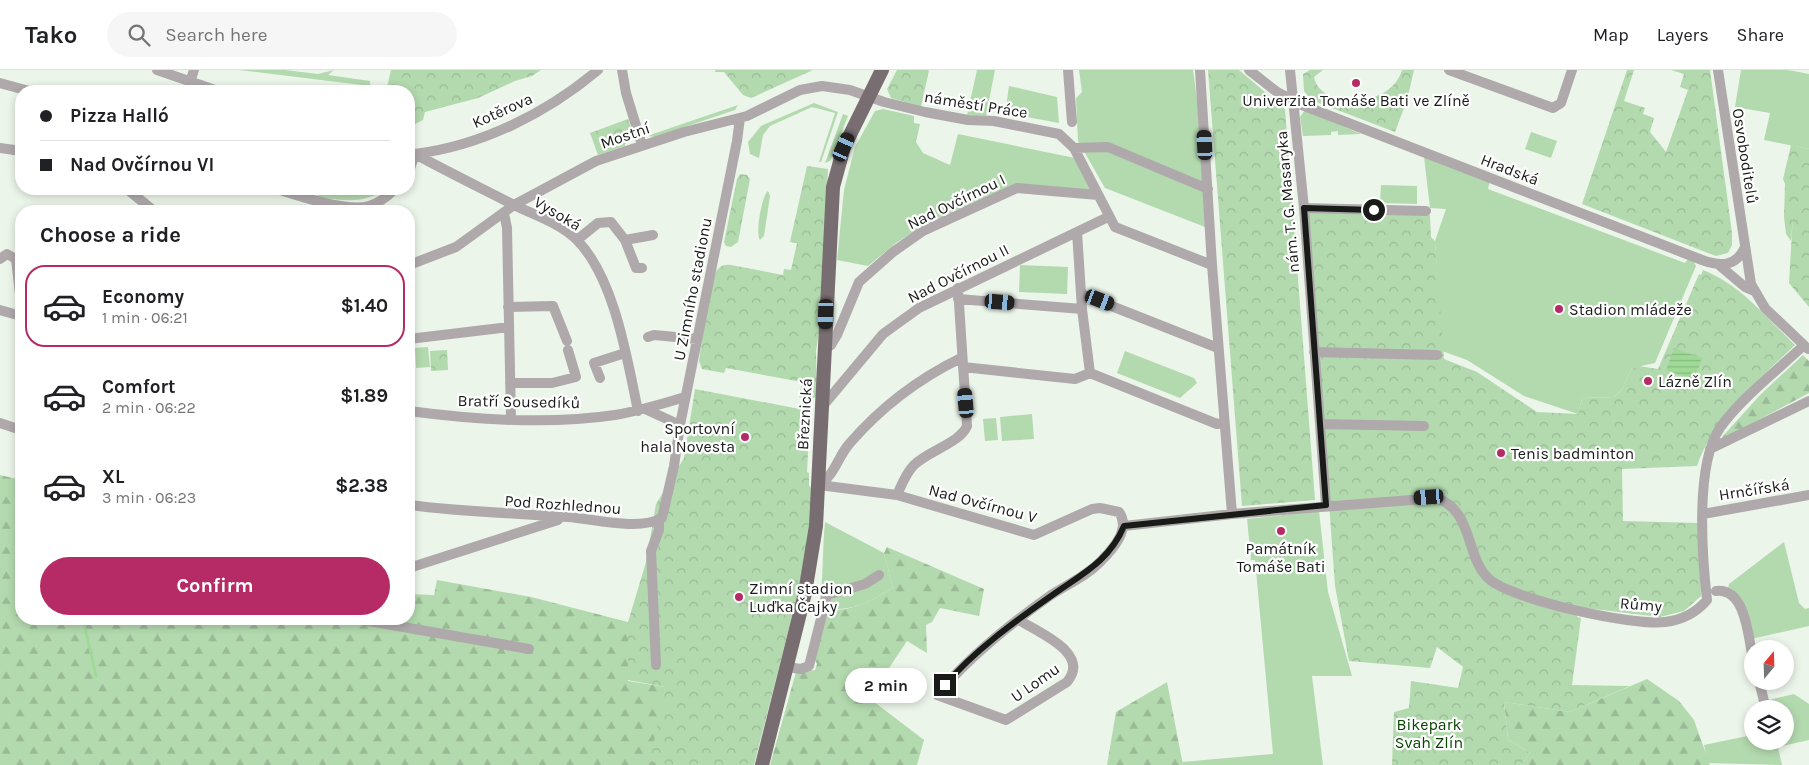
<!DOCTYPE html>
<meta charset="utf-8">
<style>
:root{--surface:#fff;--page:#f6f6f6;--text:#202124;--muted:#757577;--line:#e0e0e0;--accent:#b62b66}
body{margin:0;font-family:Karla,sans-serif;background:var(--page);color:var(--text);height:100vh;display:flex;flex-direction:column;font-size:19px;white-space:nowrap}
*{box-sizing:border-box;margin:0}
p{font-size:16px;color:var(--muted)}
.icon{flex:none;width:28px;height:28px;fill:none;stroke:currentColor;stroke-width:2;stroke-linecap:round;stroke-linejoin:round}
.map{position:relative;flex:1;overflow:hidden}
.sheet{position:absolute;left:15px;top:135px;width:400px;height:420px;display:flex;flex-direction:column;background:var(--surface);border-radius:20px;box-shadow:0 2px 8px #0003}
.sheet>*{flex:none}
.top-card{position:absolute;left:15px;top:15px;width:400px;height:110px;border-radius:20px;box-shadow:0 2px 8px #0003;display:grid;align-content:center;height:110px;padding:0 25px;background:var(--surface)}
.needle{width:32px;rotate:19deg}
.buttons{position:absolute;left:1744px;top:570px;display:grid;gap:10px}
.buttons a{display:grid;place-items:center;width:50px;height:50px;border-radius:50%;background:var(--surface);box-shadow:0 2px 8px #0003;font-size:25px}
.end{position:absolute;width:22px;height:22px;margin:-11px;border:6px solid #181b18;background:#fff;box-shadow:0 0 0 2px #fff}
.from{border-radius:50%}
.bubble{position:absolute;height:35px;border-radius:18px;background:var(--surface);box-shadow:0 2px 8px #0003;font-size:16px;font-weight:700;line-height:35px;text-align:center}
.car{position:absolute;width:15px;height:30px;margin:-15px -8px;border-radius:6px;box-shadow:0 0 4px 1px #0007;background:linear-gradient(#222 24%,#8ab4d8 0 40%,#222 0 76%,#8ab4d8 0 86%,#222 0)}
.top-card b{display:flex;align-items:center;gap:18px;height:48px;font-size:19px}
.top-card b+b{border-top:1px solid var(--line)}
.top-card i{width:12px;height:12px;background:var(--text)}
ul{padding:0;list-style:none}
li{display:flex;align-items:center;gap:15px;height:82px;margin:0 10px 8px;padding:0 15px;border:2px solid transparent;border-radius:20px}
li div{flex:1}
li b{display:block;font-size:19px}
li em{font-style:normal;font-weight:700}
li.active{border-color:var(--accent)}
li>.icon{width:45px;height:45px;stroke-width:1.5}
h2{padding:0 25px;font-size:22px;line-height:60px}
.primary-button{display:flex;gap:10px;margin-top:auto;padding:10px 25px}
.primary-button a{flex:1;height:58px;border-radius:30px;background:var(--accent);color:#fff;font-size:20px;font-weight:700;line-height:58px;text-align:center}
header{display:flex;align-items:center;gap:30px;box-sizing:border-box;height:70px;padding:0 25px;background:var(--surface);border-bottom:1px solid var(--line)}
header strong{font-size:24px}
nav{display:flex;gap:28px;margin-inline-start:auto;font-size:18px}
.search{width:350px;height:45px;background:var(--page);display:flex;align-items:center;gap:12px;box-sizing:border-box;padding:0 18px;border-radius:28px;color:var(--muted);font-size:19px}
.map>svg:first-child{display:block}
</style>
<header>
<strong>Tako</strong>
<div class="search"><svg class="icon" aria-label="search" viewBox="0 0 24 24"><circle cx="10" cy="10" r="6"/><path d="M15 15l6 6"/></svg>Search here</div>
<nav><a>Map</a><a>Layers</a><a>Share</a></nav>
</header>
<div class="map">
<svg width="1809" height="695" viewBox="0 0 1809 695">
<defs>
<pattern id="forest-firs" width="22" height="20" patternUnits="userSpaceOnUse" patternTransform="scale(1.25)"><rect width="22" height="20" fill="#b3d9ae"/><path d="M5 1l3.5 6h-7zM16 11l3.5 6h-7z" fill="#99ba95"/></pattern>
<pattern id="park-crowns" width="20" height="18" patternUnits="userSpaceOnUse" patternTransform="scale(1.25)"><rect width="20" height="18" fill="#b3d9ae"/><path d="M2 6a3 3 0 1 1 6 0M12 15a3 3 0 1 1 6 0" fill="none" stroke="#99ba95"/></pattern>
<pattern id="water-rules" width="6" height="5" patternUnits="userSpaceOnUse" patternTransform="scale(1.25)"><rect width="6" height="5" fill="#9eda96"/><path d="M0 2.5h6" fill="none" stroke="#87ba81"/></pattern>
</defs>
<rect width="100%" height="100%" fill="#ecf5ea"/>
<path fill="#b3d9ae" d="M239 0H285L318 4 334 0 328 5 370 11V16Z
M977 0H995L986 46 967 45Z
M1079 0H1193L1198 36 1205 157 1105 118 1078 71 1076 28 1082 22Z
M1741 0H1788L1809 4V79L1764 70 1770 43 1735 37Z
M1009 16 1057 27 1059 53 1011 44 1008 46 1005 45Z
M814 33 838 42 821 92H819L835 43 812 37 770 56 763 65 759 88 750 84 748 72 761 56Z
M738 35 735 40 655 67 647 66Z
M883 39 914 46V53L920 54 916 72 923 83 950 95 958 64 1075 88 1093 121 1018 120 993 124 926 154 896 173 868 196 837 190 844 120 855 77 875 41Z
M1305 40 1361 64 1338 65V61L1331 62V65L1303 66 1300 47Z
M843 44 848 46 830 91 825 93Z
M1531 62 1557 71 1551 88 1525 79Z
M1424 87 1490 111 1488 119 1685 193 1688 189 1693 190 1696 196 1655 293 1632 298 1622 319 1614 327 1582 328 1578 344 1524 326 1467 290 1442 281 1435 171 1446 139 1430 138Z
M1381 115 1417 116V134L1380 133Z
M320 119H387C362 134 346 131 318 127Z
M768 121 770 126 764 166 760 170C755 164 762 125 768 121Z
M1020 195 1068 197 1067 224 1019 222Z
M428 277 430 297 416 298 415 278Z
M1125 281 1194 308 1197 313 1180 328 1117 303Z
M1032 344 1034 369 1002 371 1000 347Z
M996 348 998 370 985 371 983 349Z
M1319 441 1328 522 1352 606H1312L1323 695H1183L1182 692 1273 684 1255 490H1251L1247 449Z
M825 452 884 483 893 518C869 532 848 545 819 536 824 508 822 481 825 452Z
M1784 472 1799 533 1805 539 1809 538V556L1751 569 1728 518 1729 514Z
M1794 624 1809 634V670L1778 677 1782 695 1708 693 1704 675 1752 665V671H1785V639H1770L1769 630Z"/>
<path fill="url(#forest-firs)" d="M1803 285 1809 291V323L1723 369 1722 367 1761 324Z
M0 405 21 410V549H409V524L434 525 437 510 531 527 628 552V611L665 617 660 649 664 695H0Z
M887 477 984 519 979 546 940 538 932 552 926 555 927 583 907 571 869 628 924 670 917 695H770L796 602 815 600 817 594 814 588 825 538C848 545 874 529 893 518L884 483Z
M1647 609 1679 631 1694 650 1710 695H1521L1530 683 1508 669 1504 632 1570 642Z
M1167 612 1183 695H1107L1116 642Z"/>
<path fill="url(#park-crowns)" d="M391 0H541L532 6 515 11 478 28 425 42 423 50 413 55 409 78V21H386Z
M715 0H813L751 28 743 25 724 2H715Z
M897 0H929L921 37 891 28 887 19Z
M1208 0H1239L1285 39 1315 430 1242 436Z
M1310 0H1323L1314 7C1320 40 1391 39 1402 0H1414L1407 30 1395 62 1311 30 1304 21 1303 4Z
M1627 0H1634L1624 31 1645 38 1643 44 1654 48 1650 62 1666 82 1688 20 1680 17 1684 4 1671 0H1710L1732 163V175L1728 183 1716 186 1708 183 1582 134Z
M628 49C632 59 635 67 625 74V76L598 85 590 63Z
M1791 75 1809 79V237L1789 213 1793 144 1791 171 1786 164 1784 147 1785 114 1783 109Z
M807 96 828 99 822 243 816 281 817 327 809 329 799 327 802 312 726 298 724 303 702 299 699 291C702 273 708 213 717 200 721 195 725 194 731 195L783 205 784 199 791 200 797 173 790 172Z
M740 104 747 105 750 109 738 172 731 177 726 176 724 172 737 109Z
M1308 141 1430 145 1431 167 1435 171 1444 289 1477 302 1537 342 1578 344 1582 328 1614 327 1622 319 1632 298 1639 296 1658 299 1699 204 1701 205 1703 200C1741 215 1765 246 1795 275 1758 311 1714 346 1697 396L1622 399 1623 451 1699 453 1701 526 1684 541 1660 547 1577 537V547L1581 548 1572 615 1630 616 1570 642 1504 632 1508 669 1530 683 1521 695H1392L1394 642 1409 638 1411 611 1458 618 1463 597 1437 577 1430 598 1349 591 1335 516Z
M447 280 448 300 431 301 430 281Z
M695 319 810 341 807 402 809 403V415L814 423 803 503 754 695H664L650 691 665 617 628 610V552L646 492 656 434 684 388Z"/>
<path fill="url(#water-rules)" d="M1674 278 1702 288 1694 310 1666 300Z"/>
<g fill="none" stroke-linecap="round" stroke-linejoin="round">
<path stroke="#9eda96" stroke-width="2.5" d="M83 549 96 606"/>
<path stroke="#afa9ab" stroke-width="10" d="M157 0 218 21
M622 0 626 23 642 75
M1068 0 1072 52
M1200 0 1212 195 1232 444
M1249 0 1277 22 1302 35 1702 190C1719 196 1736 198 1745 177
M1290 0 1304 138 1326 435
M1449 0 1553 38 1561 33 1572 0
M1718 0 1751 214 1765 238 1808 279
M190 12 194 0
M0 13 29 21
M0 78 21 81
M1074 78 1108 77 1208 119
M415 84C448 102 481 118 514 135 534 145 560 153 577 170 615 209 627 289 638 341
M415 84C481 76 547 43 598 0
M409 101 415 84
M127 119 154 141
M277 119C298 126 349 142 369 136 379 133 388 126 395 119
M1304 138 1426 141
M504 143 507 158 511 349
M1077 162 1082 239 1090 303 1217 354 1223 353
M577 170 598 153 611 152 625 170 636 198H642
M625 170 653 165
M0 189 7 184 16 189 21 233
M409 195 456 177 514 135 596 91 684 62 747 46 800 20 822 16 850 20 884 32 925 42 968 50 994 51 1059 64 1074 78 1115 157 1212 195
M1719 195 1745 217 1754 221
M1081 224 1218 278
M958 229 1082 239
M508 237 553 236 567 271
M0 240 21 246
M648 267 654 265 697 269
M409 269 509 257
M825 279 831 275 837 265 859 212 893 182 923 161 1017 118 1098 125
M1314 282 1437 285
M963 297 1075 309 1090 303
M600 308 594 293 625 283
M510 313H552L576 307 568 280
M822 337 883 264 919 238 1108 147
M645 339 680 355
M409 341C476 350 548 355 615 345 639 341 662 334 685 327
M0 353 21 360
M1320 354 1424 356
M1710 379 1809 331
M819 415 897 425 1034 465 1092 439 1100 438 1119 442C1131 459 1113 479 1101 491 1087 506 1068 514 1051 525 1010 554 969 587 937 625L1006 650 1067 612C1091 583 1039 563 1019 550
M819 415C835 405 838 386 850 373 882 336 918 309 961 288
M897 425C902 414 906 403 914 395 928 381 960 373 967 356L958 218
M409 435C462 442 515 443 568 447 594 449 639 461 662 448L674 396 680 355 737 71 740 48
M1703 444 1809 425
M1124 456 1232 444 1437 428C1474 442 1465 487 1489 509 1513 530 1632 556 1665 552 1682 550 1696 543 1707 530 1702 486 1695 394 1720 358 1739 330 1779 299 1804 275
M409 498 558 450
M1716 521C1745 518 1748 564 1752 584
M357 549 529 579
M656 595 651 481 659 460V449
M787 597 801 599 809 596 827 525 865 514 879 505
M1759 611 1766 639
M1774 671V675"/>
<path stroke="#786d70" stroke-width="14" d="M762 695 805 523 816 456 833 117 844 77 882 0"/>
</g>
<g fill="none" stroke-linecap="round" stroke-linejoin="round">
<path stroke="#181b18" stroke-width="6" d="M945 615C974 581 1014 552 1051 526 1080 505 1109 492 1124 456L1326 435 1304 138 1374 140"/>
</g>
<g fill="#b62b66" stroke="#fff" stroke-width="2">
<circle cx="1356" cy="13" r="5"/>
<circle cx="1559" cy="239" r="5"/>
<circle cx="1648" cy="311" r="5"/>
<circle cx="745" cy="367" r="5"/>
<circle cx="1501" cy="383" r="5"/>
<circle cx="1281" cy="461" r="5"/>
<circle cx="739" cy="527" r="5"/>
</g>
<g text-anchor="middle" stroke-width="4.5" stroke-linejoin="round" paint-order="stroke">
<g font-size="16" fill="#181b18" stroke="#fff" text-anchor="start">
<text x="1356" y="36" text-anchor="middle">Univerzita Tomáše Bati ve Zlíně</text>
<text x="1569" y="245">Stadion mládeže</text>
<text x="1658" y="317">Lázně Zlín</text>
<text x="735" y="364" text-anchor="end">Sportovní<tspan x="735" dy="18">hala Novesta</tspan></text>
<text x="1511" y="389">Tenis badminton</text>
<text x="1281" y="484" text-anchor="middle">Památník<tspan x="1281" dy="18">Tomáše Bati</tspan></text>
<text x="749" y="524">Zimní stadion<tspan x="749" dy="18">Luďka Čajky</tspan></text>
</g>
<g font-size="16" fill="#181b18" stroke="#fff">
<text transform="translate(976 34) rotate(9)" y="6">náměstí Práce</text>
<text transform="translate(502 40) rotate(-24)" y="6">Kotěrova</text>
<text transform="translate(625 65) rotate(-19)" y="6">Mostní</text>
<text transform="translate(1746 86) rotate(81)" y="6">Osvoboditelů</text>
<text transform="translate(1510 99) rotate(21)" y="6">Hradská</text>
<text transform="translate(956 131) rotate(-26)" y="6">Nad Ovčírnou I</text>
<text transform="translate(1287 132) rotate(-95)" y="6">nám. T. G. Masaryka</text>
<text transform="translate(558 143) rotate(31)" y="6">Vysoká</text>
<text transform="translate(958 203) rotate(-27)" y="6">Nad Ovčírnou II</text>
<text transform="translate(692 219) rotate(-79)" y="6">U Zimního stadionu</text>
<text transform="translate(519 331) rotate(1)" y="6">Bratří Sousedíků</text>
<text transform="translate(804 344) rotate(-87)" y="6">Březnická</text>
<text transform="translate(1754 419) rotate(-9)" y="6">Hrnčířská</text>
<text transform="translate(983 433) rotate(15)" y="6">Nad Ovčírnou V</text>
<text transform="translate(563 434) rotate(4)" y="6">Pod Rozhlednou</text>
<text transform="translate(1641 534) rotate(5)" y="6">Růmy</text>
<text transform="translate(1035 612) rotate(-35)" y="6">U Lomu</text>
</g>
<g font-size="16" fill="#074501" stroke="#fff">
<text x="1429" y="660">Bikepark<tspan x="1429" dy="18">Svah Zlín</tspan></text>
</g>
</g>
</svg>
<div class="buttons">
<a><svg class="needle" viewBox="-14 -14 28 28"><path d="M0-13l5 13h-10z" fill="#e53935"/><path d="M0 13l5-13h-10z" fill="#757577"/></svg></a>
<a><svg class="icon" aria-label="layers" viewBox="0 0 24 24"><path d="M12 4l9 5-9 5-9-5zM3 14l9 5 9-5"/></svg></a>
</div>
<i class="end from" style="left:1374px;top:140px"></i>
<i class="end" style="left:945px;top:615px"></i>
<div class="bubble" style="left:845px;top:598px;width:82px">2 min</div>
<i class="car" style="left:1205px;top:75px;rotate:357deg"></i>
<i class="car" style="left:844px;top:77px;rotate:24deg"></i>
<i class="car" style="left:1100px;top:230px;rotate:111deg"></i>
<i class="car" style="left:1000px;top:232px;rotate:95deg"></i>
<i class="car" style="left:826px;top:244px;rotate:182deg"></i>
<i class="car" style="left:966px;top:333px;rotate:355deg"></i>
<i class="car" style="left:1429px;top:427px;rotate:266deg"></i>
<div class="top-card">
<b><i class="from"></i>Pizza Halló</b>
<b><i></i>Nad Ovčírnou VI</b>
</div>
<section class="sheet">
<h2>Choose a ride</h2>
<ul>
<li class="active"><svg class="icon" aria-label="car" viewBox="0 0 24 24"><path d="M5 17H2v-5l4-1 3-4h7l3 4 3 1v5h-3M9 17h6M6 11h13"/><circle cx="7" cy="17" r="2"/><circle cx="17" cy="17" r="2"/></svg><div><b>Economy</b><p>1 min · 06:21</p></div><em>$1.40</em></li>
<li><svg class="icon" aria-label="car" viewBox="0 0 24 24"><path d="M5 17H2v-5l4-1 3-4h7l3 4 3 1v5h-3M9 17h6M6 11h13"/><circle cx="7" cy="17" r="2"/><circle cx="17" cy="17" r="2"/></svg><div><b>Comfort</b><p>2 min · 06:22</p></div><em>$1.89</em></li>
<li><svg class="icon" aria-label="car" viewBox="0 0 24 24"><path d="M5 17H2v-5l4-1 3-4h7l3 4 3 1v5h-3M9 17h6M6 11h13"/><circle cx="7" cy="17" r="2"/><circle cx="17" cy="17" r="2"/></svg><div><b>XL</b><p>3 min · 06:23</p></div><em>$2.38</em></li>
</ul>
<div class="primary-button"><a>Confirm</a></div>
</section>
</div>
